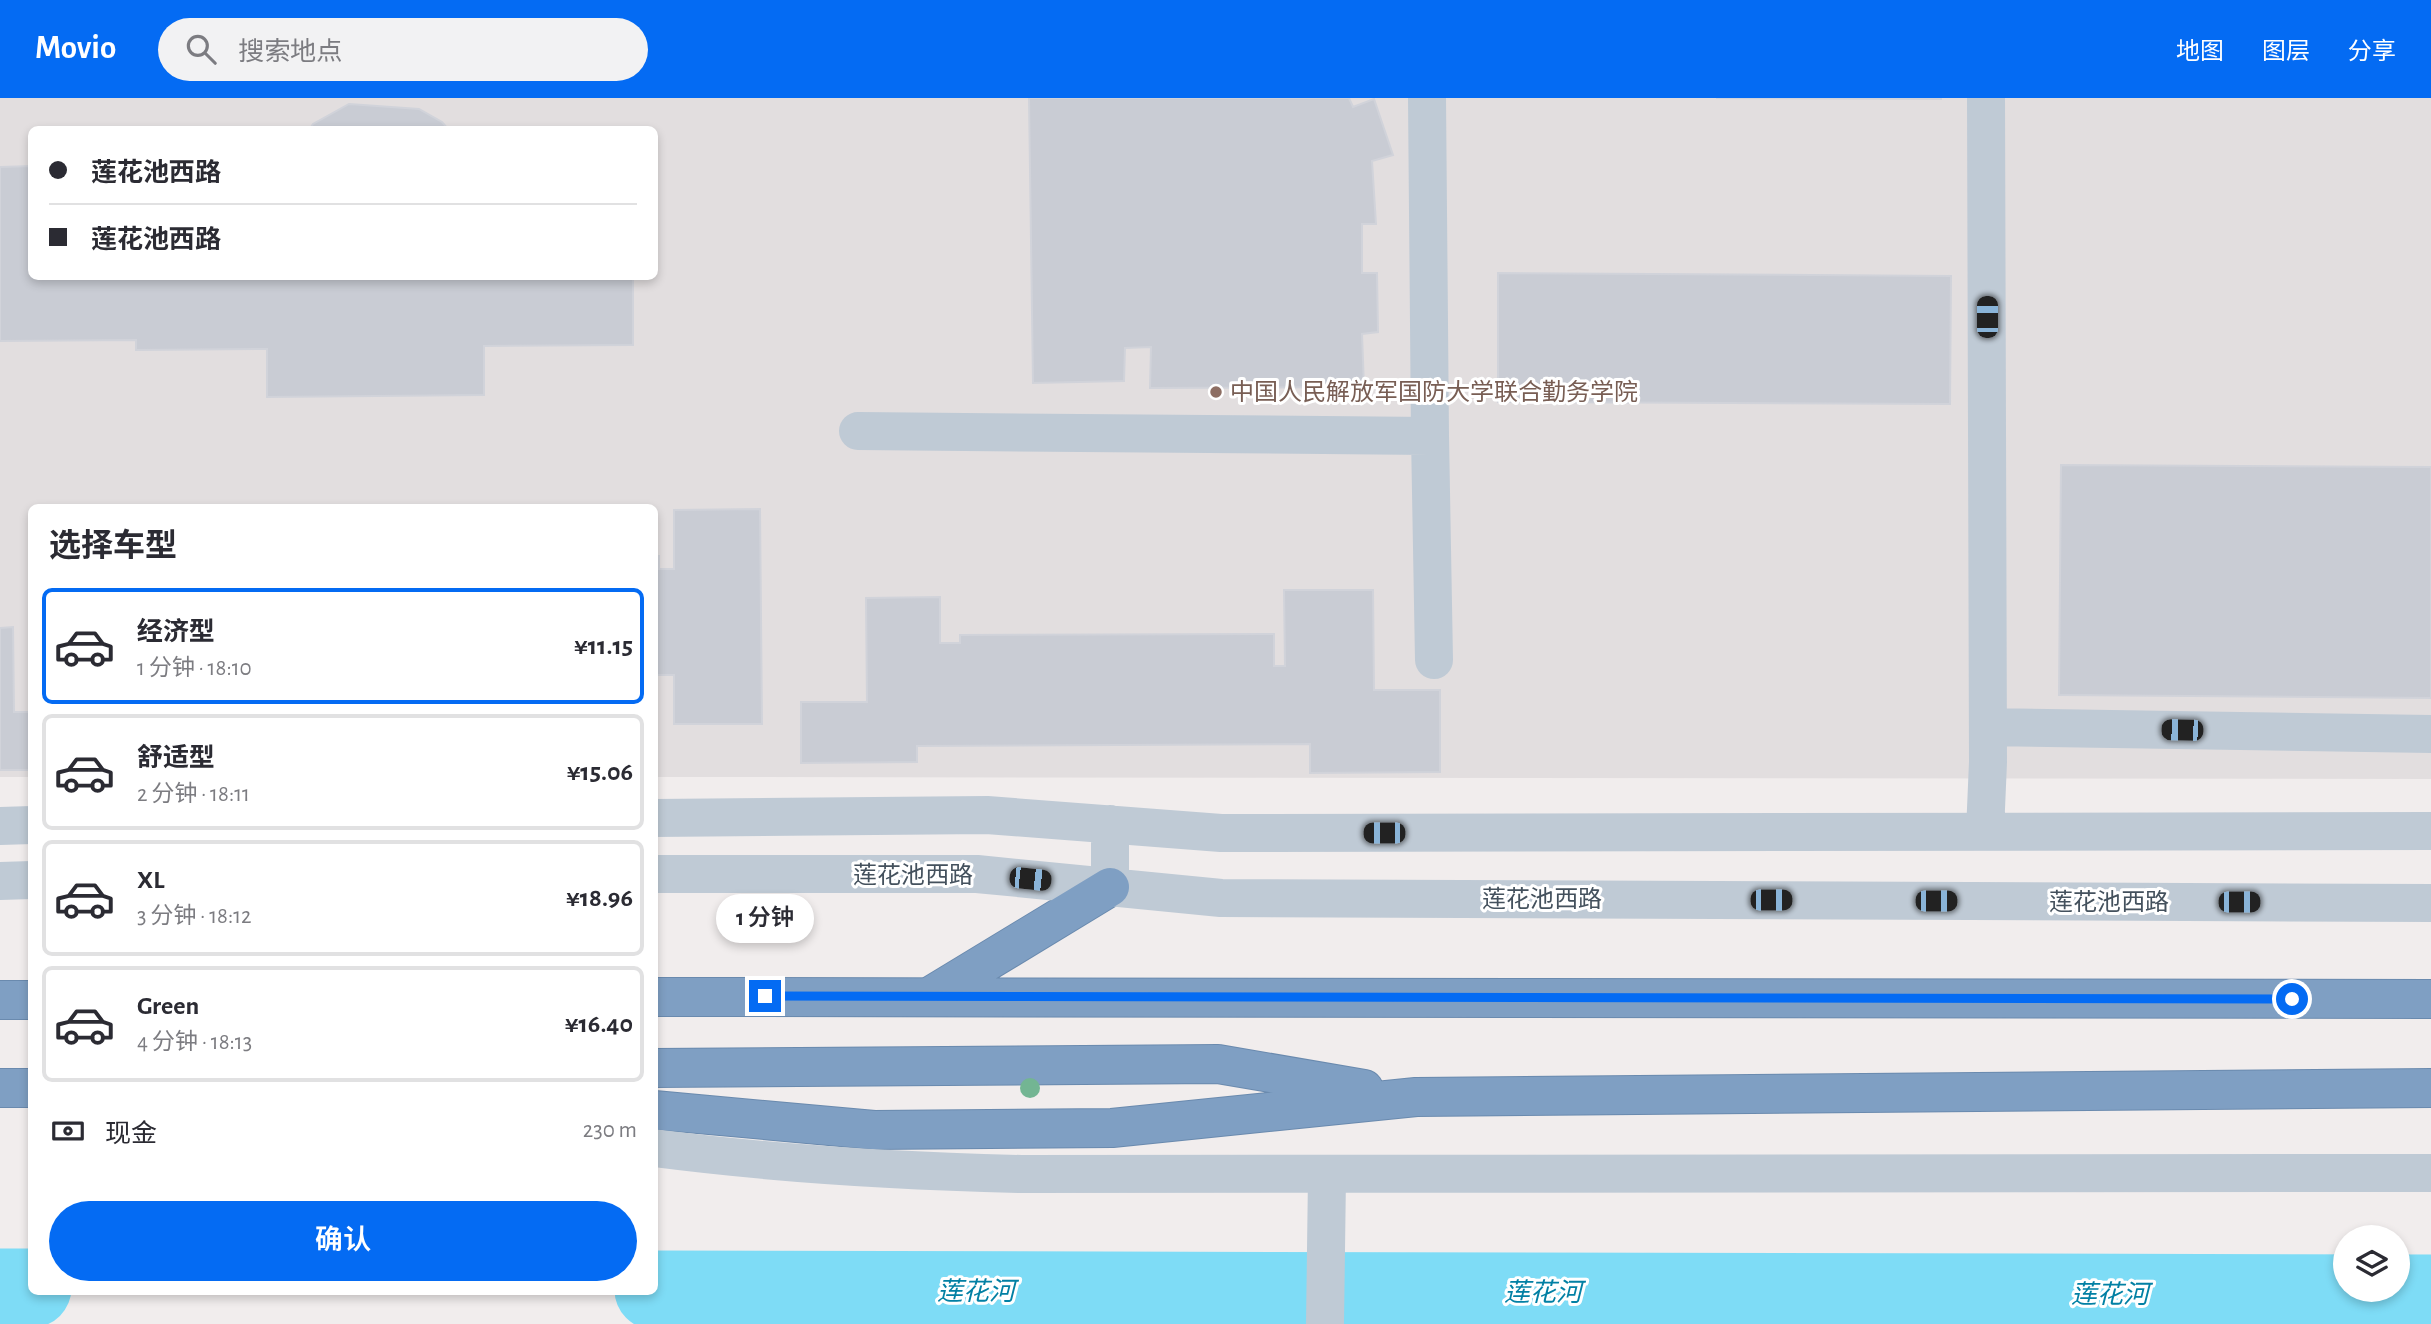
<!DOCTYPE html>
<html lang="zh">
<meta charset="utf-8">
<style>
:root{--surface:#fff;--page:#f2f2f3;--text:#2b2b33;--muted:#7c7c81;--line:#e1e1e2;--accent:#046bf3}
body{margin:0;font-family:"Alegreya Sans","Noto Sans SC",sans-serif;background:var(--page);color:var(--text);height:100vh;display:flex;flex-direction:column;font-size:26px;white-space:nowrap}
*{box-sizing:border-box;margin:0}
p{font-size:23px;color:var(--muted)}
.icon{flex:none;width:38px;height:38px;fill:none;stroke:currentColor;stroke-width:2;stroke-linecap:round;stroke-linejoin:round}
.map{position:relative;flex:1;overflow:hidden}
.panel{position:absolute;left:28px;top:406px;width:630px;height:791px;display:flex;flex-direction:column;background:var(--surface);border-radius:10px;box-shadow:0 4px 10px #0003}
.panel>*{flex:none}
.top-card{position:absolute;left:28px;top:28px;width:630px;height:154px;border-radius:10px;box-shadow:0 4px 10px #0003;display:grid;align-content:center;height:154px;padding:0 21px;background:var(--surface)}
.controls{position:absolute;left:2333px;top:1127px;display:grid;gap:14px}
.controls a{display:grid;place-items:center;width:77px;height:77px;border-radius:50%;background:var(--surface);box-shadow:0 4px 10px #0003;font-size:35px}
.end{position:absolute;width:32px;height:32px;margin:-16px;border:9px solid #046bf3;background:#fff;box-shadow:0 0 0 4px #fff}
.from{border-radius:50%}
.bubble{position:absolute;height:49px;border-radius:24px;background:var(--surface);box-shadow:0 4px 10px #0003;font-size:23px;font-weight:600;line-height:49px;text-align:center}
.car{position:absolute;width:21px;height:42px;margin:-21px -10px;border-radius:9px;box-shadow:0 0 5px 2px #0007;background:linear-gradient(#222 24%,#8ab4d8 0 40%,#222 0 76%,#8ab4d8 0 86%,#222 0)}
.top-card b{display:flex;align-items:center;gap:24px;height:66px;font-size:26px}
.top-card b+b{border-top:2px solid var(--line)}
.top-card i{width:18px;height:18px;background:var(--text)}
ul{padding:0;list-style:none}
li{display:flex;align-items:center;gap:21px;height:116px;margin:0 14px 10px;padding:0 7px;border:4px solid var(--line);border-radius:10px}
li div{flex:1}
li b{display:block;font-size:26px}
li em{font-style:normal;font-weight:600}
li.active{border-color:var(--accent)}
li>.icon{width:63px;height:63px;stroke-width:1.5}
h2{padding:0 21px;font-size:32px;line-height:84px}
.pay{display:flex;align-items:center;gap:18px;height:77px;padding:0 21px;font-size:26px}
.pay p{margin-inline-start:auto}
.cta{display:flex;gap:14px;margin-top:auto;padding:14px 21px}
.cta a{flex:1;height:80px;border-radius:42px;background:var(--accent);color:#fff;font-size:28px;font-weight:600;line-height:80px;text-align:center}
header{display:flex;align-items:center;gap:42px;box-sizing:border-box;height:98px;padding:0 35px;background:var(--accent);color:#fff}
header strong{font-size:33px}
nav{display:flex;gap:38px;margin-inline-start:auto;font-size:24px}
.search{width:490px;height:63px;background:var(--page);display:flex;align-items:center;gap:18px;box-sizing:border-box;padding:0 24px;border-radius:38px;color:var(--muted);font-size:26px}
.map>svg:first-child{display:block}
</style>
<header>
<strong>Movio</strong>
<div class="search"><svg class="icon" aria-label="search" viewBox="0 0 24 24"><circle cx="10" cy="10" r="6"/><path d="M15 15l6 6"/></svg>搜索地点</div>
<nav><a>地图</a><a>图层</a><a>分享</a></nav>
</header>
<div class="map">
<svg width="2431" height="1226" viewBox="0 0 2431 1226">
<rect width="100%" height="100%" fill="#f1eded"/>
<path fill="#e2dedf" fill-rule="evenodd" d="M0 0H2431V681L655 679 654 410H32L31 679H0ZM32 32H654V178H32Z"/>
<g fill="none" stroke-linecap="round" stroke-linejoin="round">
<path stroke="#7edcf6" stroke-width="79" d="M0 1190H32
M654 1192 2431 1196"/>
</g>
<path fill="#c9ccd4" stroke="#d1d3da" stroke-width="2" d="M1029 0H1349L1353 9 1374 1 1393 57 1372 63 1376 126H1362V175H1377L1378 234 1362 236 1364 289 1150 290 1151 249 1125 250 1124 283 1033 285Z
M1716 0H1941V1Z
M349 6 419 11 442 24 449 32H309L313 26Z
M32 68V178H633V247L484 248V297L267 299V251L136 252V242L0 243V69Z
M1498 175 1951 178 1950 306 1498 304Z
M2061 367 2431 369V600L2059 597Z
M760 411 762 626H674V577H654V458H659V471H674V412Z
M1284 492H1373L1374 592H1440V674L1310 675V646L917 648V664L801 665V604H867L866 500 940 499V545H960V537L1274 536V568H1285Z
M13 529 14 614H32V672H0V530Z"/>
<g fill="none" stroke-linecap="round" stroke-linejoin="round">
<defs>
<path id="highway" d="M932 897 1110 789
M654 899 2431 901
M0 902H32
M654 970 1218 966 1364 991
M0 990H32
M654 1012 874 1032 1112 1030 1416 999 2431 990"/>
</defs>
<use href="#highway" stroke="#6a8aae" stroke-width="40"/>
<path stroke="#bfcad5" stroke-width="38" d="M858 333 1430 338 1427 0
M1430 338 1434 562
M1988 629 2431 636
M654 720 987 717 1221 735 2431 733
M1110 726V789
M0 728 32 727
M1985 734 1988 664 1986 0
M654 776H977L1221 800 2431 805
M0 783 32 782
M654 1050C777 1066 898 1073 1021 1076L2431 1075
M1325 1226 1327 1078"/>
<use href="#highway" stroke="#7f9fc3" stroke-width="38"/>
</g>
<circle fill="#73b593" cx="1030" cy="990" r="10"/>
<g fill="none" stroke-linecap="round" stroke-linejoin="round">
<path stroke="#046bf3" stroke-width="9" d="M765 898 2292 901"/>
</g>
<circle fill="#8d6e63" stroke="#fff" stroke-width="2.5" cx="1216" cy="294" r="7"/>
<g text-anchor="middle" stroke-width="6" stroke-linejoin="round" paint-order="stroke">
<g font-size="24" fill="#785e54" stroke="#fff" text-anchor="start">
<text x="1230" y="302">中国人民解放军国防大学联合勤务学院</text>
</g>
<g font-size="24" fill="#44515d" stroke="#fff">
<text x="913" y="785">莲花池西路</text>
<text x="1542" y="809">莲花池西路</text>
<text x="2109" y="812">莲花池西路</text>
</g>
<g font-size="26" font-style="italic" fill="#0280a4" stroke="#fff">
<text x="976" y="1202">莲花河</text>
<text x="1543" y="1203">莲花河</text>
<text x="2110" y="1205">莲花河</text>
</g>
</g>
</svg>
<div class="controls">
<a><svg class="icon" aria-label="layers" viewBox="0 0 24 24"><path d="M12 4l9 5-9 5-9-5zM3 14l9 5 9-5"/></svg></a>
</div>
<i class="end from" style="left:2292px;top:901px"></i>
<i class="end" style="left:765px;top:898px"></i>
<div class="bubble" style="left:716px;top:796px;width:98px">1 分钟</div>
<i class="car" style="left:1987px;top:219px;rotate:0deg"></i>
<i class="car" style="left:2182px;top:632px;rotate:271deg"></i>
<i class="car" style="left:1384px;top:735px;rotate:270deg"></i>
<i class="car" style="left:1030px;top:781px;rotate:96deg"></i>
<i class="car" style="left:1771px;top:802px;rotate:90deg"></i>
<i class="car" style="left:1936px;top:803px;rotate:90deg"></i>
<i class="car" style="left:2239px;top:804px;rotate:90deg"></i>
<div class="top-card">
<b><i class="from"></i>莲花池西路</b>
<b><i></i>莲花池西路</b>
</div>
<section class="panel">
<h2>选择车型</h2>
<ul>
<li class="active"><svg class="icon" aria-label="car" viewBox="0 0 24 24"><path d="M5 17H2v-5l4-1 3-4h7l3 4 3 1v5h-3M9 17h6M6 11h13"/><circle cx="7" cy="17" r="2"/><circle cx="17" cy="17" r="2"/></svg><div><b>经济型</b><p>1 分钟 · 18:10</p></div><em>¥11.15</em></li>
<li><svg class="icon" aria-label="car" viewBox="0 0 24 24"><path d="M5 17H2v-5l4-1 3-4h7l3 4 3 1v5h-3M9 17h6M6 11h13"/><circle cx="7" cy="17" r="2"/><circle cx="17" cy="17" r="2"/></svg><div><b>舒适型</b><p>2 分钟 · 18:11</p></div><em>¥15.06</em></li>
<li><svg class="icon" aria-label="car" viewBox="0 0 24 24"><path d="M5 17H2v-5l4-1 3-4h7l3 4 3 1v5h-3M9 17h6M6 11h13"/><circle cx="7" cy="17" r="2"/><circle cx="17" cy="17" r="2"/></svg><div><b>XL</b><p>3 分钟 · 18:12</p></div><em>¥18.96</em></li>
<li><svg class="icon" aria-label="car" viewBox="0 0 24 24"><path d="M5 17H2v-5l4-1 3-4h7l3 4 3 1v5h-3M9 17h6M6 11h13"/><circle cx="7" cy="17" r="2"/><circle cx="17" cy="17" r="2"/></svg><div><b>Green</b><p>4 分钟 · 18:13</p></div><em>¥16.40</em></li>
</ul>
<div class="pay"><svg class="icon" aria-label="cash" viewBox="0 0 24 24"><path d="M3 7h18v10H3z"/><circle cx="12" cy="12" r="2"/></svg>现金<p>230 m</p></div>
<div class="cta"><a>确认</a></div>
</section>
</div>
